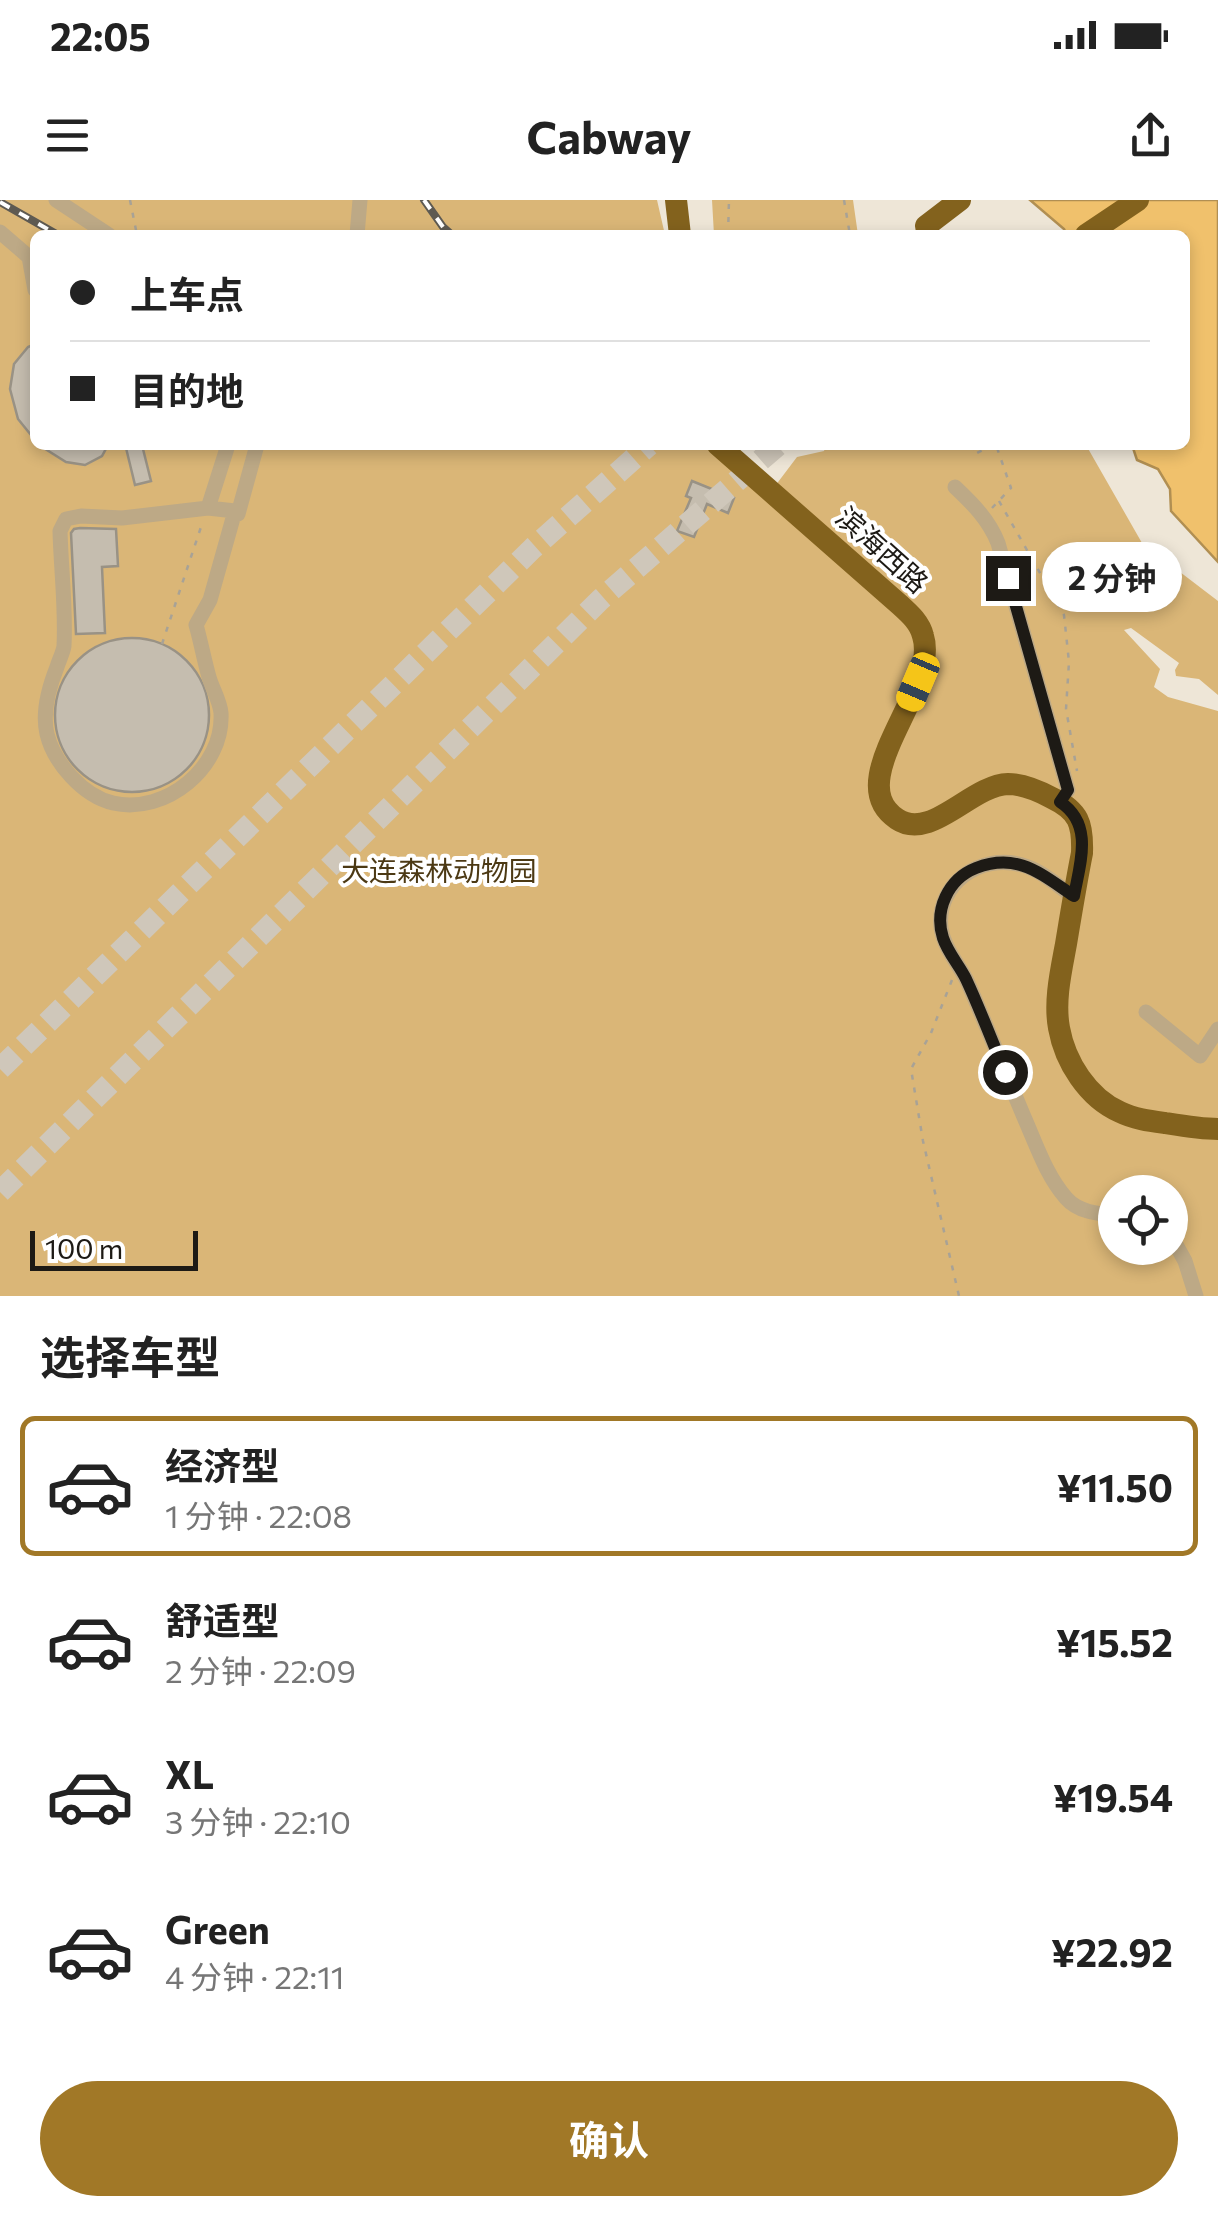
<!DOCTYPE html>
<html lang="zh">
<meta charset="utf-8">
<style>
:root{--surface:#fff;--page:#f6f6f6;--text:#222;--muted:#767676;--line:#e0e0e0;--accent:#a17827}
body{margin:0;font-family:Commissioner,"Noto Sans SC",sans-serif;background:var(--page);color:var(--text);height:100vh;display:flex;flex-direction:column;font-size:38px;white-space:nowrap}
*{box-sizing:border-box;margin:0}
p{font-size:32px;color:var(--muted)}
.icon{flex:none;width:55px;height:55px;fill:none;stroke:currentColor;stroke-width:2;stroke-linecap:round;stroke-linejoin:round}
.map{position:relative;height:1096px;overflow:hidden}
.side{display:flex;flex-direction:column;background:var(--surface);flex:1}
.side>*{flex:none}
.guide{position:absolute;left:30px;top:30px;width:1160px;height:220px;border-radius:15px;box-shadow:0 5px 15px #0003;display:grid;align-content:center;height:220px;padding:0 40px;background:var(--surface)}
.controls{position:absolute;left:1098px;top:975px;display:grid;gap:20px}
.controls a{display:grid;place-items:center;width:90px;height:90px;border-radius:50%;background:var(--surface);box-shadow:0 5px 15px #0003;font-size:50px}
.scale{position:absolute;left:30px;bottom:25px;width:168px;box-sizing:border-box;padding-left:10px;border:5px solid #1d1a15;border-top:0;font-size:28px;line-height:35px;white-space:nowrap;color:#1d1a15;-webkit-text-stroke:8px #fff;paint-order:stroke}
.end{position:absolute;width:45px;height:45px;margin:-22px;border:12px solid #1d1a15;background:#fff;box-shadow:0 0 0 5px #fff}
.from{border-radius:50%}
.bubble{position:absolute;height:70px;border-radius:35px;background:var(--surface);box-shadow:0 5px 15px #0003;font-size:32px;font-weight:700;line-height:70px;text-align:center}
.car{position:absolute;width:30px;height:60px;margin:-30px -15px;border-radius:12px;box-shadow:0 0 8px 2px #0007;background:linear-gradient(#f5c518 24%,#345 0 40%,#f5c518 0 76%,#345 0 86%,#f5c518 0)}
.guide b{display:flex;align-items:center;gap:35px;height:95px;font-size:38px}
.guide b+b{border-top:2px solid var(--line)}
.guide i{width:25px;height:25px;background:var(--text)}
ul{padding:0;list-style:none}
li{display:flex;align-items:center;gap:30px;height:140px;margin:0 20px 15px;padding:0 20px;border:5px solid transparent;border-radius:15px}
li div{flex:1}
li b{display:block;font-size:38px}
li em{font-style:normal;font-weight:700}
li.selected{border-color:var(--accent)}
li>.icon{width:90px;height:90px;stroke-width:1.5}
h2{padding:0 40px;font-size:45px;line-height:120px}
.cta{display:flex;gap:20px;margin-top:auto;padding:20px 40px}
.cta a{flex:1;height:115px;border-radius:60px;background:var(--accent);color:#fff;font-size:40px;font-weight:700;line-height:115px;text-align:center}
.status{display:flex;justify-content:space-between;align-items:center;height:70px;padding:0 50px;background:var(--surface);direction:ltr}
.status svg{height:28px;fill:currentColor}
header{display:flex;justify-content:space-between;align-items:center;height:130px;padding:0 40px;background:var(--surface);font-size:45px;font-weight:700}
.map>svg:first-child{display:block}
</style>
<div class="status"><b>22:05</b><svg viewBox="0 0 49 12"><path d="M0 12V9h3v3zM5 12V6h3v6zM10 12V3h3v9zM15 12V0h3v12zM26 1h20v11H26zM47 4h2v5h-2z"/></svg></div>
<header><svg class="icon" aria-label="menu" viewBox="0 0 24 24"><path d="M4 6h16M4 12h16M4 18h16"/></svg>Cabway<svg class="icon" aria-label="share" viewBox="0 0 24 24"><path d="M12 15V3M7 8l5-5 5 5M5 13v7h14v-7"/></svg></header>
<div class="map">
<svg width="1218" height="1096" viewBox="0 0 1218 1096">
<rect width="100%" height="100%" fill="#eee6d7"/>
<path fill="#dab677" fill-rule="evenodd" d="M0 0H657L665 35H35V245H715L766 298 797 257 824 251 826 245H1086L1142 343 1218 401V495L1199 479 1176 476 1175 470 1179 463 1131 428 1124 430 1160 469 1154 487 1168 497 1218 511V1096H0ZM1115 992H1170V1048H1115Z
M712 0H853L858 35H714Z"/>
<path fill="#f0c16c" stroke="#b18f52" stroke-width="2.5" d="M1030 0H1218V362L1171 311 1170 289 1158 269 1137 260 1132 245H1185V35H1067L1064 29Z"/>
<path fill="#c5bdaf" stroke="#999285" stroke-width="2.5" d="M35 144V240L18 219 10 189 14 164 28 147Z
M39 245H108L102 256 85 265 66 262Z
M137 245H142L151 281 135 285 126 248Z
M692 281 734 298 728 313 707 304 694 337 677 331 691 298 686 296Z
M80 328 116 329 118 366 102 367 105 433 76 434 71 333 74 329Z
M55 515a77 77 0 1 1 154 0a77 77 0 1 1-154 0Z"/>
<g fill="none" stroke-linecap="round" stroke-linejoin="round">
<path stroke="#cfc7ba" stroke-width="22" stroke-dasharray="22 11" stroke-linecap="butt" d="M0 869 533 348 649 245
M0 992 600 400 778 245"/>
<path stroke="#a8a296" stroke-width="2.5" stroke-dasharray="5 8" stroke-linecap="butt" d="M130 0 137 35
M844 0 850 35
M728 35 729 0
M974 245 972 251 975 254 993 245
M999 301 1064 415 1069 462 1066 509 1077 571
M992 308 1011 288 996 245
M162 444 202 324
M952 780 931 833 911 869 923 941 959 1096"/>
<path stroke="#bda986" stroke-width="15" d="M56 0 109 35
M0 32 29 57 35 90
M357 35 360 0
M955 287C973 304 989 320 998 343L1068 590 1060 602
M208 308 235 311 210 400 196 425C201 442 204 460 209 477 212 488 220 501 221 513 224 567 166 615 113 603 83 596 54 563 47 534 42 513 49 487 57 467 59 460 63 453 64 446 66 408 61 369 60 331L66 319 81 316 122 318Z
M208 308 228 245
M238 314 257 245
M1074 697C1058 686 1041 670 1022 665 980 653 936 684 941 728 944 749 959 764 968 783 987 827 1005 872 1024 917 1036 944 1046 975 1066 998 1078 1012 1098 1014 1115 1015
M1146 812 1200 856 1218 829
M1170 1034 1185 1061 1196 1096"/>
<path stroke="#83621d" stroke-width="22" d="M676 0 680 35
M926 26 960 0
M1086 35 1138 0
M718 245 900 405C910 414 920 423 923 436 940 490 839 580 897 619 931 642 971 585 1008 584 1024 584 1039 591 1052 598 1079 611 1083 624 1082 653 1076 683 1071 714 1066 744 1061 771 1054 801 1059 828 1065 862 1088 898 1120 912 1134 919 1150 921 1165 923 1183 926 1200 929 1218 929"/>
<defs>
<path id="rail" d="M424 0 443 27 452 35
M0 2 58 35"/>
</defs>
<use href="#rail" stroke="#5e5a52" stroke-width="8"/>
<use href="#rail" stroke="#fff" stroke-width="4" stroke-dasharray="11" stroke-linecap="butt"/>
</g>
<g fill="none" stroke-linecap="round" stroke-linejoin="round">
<path stroke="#1d1a15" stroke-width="12" d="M1005 872C992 841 980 809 966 779 959 765 948 753 943 738 934 710 948 679 976 668 1018 652 1041 674 1074 696 1080 663 1094 624 1060 602L1068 590 1008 378"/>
</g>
<g text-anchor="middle" stroke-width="8" stroke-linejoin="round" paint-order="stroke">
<g font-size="28" fill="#1d1a15" stroke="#fff">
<text transform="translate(882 350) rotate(42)" y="10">滨海西路</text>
</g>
<g font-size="28" fill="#4c3914" stroke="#fff">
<text x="439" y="681">大连森林动物园</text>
</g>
</g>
</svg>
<div class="controls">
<a><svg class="icon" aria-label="locate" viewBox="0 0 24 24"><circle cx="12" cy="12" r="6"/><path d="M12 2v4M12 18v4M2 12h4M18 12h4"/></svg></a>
</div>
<div class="scale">100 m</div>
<i class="end from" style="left:1005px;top:872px"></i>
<i class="end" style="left:1008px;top:378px"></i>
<div class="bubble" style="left:1042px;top:342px;width:140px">2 分钟</div>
<i class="car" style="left:918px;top:482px;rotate:203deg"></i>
<div class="guide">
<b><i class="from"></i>上车点</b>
<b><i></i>目的地</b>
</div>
</div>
<section class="side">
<h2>选择车型</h2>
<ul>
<li class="selected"><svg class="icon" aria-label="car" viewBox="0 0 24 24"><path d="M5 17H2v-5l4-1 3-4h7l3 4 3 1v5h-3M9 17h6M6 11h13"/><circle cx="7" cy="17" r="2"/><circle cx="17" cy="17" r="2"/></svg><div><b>经济型</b><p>1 分钟 · 22:08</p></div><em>¥11.50</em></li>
<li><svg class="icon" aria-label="car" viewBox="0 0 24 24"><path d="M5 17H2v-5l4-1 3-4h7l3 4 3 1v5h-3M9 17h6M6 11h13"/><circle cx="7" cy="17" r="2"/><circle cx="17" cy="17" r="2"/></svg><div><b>舒适型</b><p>2 分钟 · 22:09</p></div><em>¥15.52</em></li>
<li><svg class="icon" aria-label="car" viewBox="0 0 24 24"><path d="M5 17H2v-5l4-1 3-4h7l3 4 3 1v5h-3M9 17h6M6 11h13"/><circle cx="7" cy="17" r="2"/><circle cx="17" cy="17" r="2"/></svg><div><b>XL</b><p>3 分钟 · 22:10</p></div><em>¥19.54</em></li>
<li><svg class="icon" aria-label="car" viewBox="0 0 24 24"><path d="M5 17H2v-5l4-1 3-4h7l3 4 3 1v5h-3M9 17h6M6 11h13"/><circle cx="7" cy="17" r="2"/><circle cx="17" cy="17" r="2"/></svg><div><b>Green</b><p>4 分钟 · 22:11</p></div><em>¥22.92</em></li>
</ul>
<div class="cta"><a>确认</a></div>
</section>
